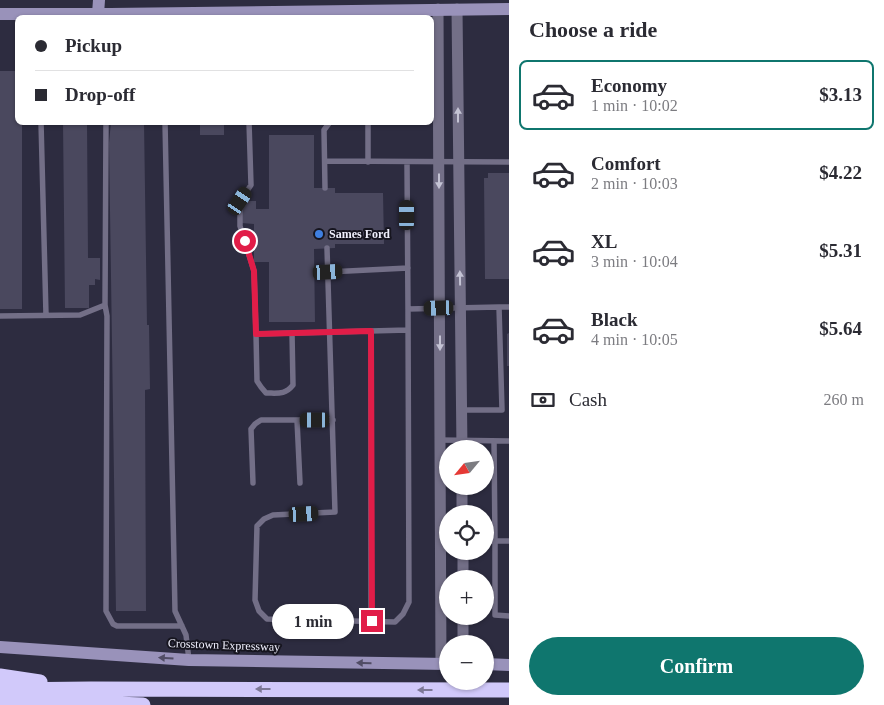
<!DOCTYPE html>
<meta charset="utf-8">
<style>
:root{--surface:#fff;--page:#f7f7f7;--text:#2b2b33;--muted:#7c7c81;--line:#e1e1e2;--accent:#0f766e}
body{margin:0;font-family:Georgia,serif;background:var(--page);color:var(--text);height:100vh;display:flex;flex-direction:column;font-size:19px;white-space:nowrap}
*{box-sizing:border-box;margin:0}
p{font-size:16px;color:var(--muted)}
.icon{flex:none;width:28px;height:28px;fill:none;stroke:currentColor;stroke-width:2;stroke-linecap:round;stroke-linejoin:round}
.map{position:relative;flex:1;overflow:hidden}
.details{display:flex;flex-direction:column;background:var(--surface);width:375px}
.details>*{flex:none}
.guide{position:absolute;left:15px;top:15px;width:419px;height:110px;border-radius:8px;box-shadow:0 1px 4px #0004;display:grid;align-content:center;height:110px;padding:0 20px;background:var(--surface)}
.needle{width:32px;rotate:241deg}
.fabs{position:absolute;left:439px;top:440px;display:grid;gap:10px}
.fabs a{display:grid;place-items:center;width:55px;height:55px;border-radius:50%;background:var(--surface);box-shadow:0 1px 4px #0004;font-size:25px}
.end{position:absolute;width:22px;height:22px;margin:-11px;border:6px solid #e11d48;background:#fff;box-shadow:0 0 0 2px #fff}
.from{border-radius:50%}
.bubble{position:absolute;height:35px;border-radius:18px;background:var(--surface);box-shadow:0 1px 4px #0004;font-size:16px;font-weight:700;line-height:35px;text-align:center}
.car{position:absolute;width:15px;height:30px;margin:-15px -8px;border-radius:6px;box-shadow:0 0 4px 1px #0007;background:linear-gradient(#222 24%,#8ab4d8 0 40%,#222 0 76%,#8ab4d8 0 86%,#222 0)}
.guide b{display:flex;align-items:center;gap:18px;height:48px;font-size:19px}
.guide b+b{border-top:1px solid var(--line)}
.guide i{width:12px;height:12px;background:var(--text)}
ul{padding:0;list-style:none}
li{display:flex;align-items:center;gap:15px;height:70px;margin:0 10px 8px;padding:0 10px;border:2px solid transparent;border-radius:8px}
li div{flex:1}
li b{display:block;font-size:19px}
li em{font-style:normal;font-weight:700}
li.selected{border-color:var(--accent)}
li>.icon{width:45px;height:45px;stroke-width:1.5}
h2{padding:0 20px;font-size:22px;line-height:60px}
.pay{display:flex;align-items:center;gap:12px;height:55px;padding:0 20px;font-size:19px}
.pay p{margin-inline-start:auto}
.primary-button{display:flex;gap:10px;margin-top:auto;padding:10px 20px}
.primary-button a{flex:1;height:58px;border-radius:30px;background:var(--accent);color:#fff;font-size:20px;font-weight:700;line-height:58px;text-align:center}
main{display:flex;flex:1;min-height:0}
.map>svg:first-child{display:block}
</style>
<main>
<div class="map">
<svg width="509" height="705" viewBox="0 0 509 705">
<rect width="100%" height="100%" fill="#2d2c40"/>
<path fill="#4a485e" d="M0 71H18V122H22V309H0Z
M63 122H87L88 258H100V280L95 279V285H89V308H65Z
M111 122H144L147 325H149L150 389 145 390 146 611H116L109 143Z
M200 122H224V135H200Z
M269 135H314V188H335V193H383L384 244H335V248L314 249 315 322H269V262H254V224L242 223 243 201H256V209H269Z
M488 173H509V279H485L484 178H488Z
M509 333V366H507V334Z"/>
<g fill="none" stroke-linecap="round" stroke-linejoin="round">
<path stroke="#736f87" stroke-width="5.5" d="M41 122 46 315
M165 122 175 611 186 635 189 660
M249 122 251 185 240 201V226L254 271 256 334 408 330
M368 122V162
M325 161 509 162
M407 162 408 309
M325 188 324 130 330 122
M327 248 335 512 273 515 264 519 257 526 255 600 259 611 267 619 395 622 403 614 409 602 408 309 499 307 502 410H461
M328 272 408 268
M105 305 107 316 106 611 113 624 117 626H182
M499 307H509
M0 316 80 315 105 305 106 122
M371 331V621
M256 334 257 381 261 387 266 393C278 393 285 395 293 385L292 333
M297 420 300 483
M440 440 509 441
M494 441 495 541H509
M253 483 251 429 255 424 261 420H333
M485 541H495V615L509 616"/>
<path stroke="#736f87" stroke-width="11" d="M438 9 441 664
M457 9 462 449
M462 486V514
M463 551V579
M463 616V644"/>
<path stroke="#9992ba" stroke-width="12" d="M0 14H110L509 9
M98 14 99 0
M0 647 189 660 448 664
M485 664 509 665"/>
<path stroke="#d1c9fa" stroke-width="15" d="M0 676 40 682
M0 690 91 689 509 690
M0 700 143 705"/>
</g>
<defs><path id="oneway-solid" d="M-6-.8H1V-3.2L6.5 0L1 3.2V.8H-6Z" transform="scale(1.25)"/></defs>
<g fill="#c4c3d4">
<use href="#oneway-solid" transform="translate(458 115) rotate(-90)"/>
<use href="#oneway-solid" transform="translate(439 181) rotate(90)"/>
<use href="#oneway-solid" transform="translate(460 278) rotate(-91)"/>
<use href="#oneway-solid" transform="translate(440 343) rotate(90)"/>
</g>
<g fill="#514d65">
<use href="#oneway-solid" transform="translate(166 658) rotate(-176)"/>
<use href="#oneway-solid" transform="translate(364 663) rotate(-179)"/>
</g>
<g fill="#7d7897">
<use href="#oneway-solid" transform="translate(263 689) rotate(-180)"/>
<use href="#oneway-solid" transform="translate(425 690) rotate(-180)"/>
</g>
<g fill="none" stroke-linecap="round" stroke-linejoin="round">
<path stroke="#e11d48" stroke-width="6" d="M245 241 254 271 256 334 371 331 372 621"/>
</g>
<circle fill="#3f7fe0" stroke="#16151f" stroke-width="2" cx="319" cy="234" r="5"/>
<g text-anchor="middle" stroke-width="4" stroke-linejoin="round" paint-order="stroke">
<g font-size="12" font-weight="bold" fill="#f0f0fd" stroke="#16151f" text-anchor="start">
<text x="329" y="238">Sames Ford</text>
</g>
<g font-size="12" fill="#f0f0fd" stroke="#16151f">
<text transform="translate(224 645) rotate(2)" y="4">Crosstown Expressway</text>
</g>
</g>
</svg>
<div class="fabs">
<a><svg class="needle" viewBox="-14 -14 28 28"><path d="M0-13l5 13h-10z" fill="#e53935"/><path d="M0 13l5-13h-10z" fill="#7c7c81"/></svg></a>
<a><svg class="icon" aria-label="locate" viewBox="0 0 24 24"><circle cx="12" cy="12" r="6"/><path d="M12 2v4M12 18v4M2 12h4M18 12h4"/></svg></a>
<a>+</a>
<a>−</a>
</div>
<i class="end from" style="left:245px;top:241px"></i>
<i class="end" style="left:372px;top:621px"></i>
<div class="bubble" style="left:272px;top:604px;width:82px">1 min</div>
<i class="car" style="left:240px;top:201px;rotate:34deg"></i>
<i class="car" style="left:407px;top:215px;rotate:0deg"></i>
<i class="car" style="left:328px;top:272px;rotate:87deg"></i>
<i class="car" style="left:439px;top:308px;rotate:268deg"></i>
<i class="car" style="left:315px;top:420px;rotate:270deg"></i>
<i class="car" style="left:304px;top:514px;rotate:87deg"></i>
<div class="guide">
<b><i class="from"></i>Pickup</b>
<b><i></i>Drop-off</b>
</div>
</div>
<section class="details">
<h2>Choose a ride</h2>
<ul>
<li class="selected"><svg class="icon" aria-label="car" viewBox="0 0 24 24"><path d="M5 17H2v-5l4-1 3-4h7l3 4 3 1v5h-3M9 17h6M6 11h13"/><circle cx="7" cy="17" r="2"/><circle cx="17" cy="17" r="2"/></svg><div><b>Economy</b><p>1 min · 10:02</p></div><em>$3.13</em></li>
<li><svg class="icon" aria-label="car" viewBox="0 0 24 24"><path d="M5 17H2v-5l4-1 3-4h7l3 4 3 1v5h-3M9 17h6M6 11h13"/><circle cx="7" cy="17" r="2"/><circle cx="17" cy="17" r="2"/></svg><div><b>Comfort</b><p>2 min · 10:03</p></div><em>$4.22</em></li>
<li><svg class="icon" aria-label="car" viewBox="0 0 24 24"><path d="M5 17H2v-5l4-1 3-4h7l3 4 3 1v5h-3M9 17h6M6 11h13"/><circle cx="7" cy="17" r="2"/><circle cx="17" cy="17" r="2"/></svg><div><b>XL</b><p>3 min · 10:04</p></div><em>$5.31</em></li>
<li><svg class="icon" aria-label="car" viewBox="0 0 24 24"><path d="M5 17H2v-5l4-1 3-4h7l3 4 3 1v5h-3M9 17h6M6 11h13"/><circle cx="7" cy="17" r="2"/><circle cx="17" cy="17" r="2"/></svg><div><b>Black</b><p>4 min · 10:05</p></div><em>$5.64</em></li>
</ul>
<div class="pay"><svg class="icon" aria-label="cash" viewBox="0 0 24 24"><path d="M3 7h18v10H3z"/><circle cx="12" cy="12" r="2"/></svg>Cash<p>260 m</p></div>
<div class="primary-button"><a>Confirm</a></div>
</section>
</main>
